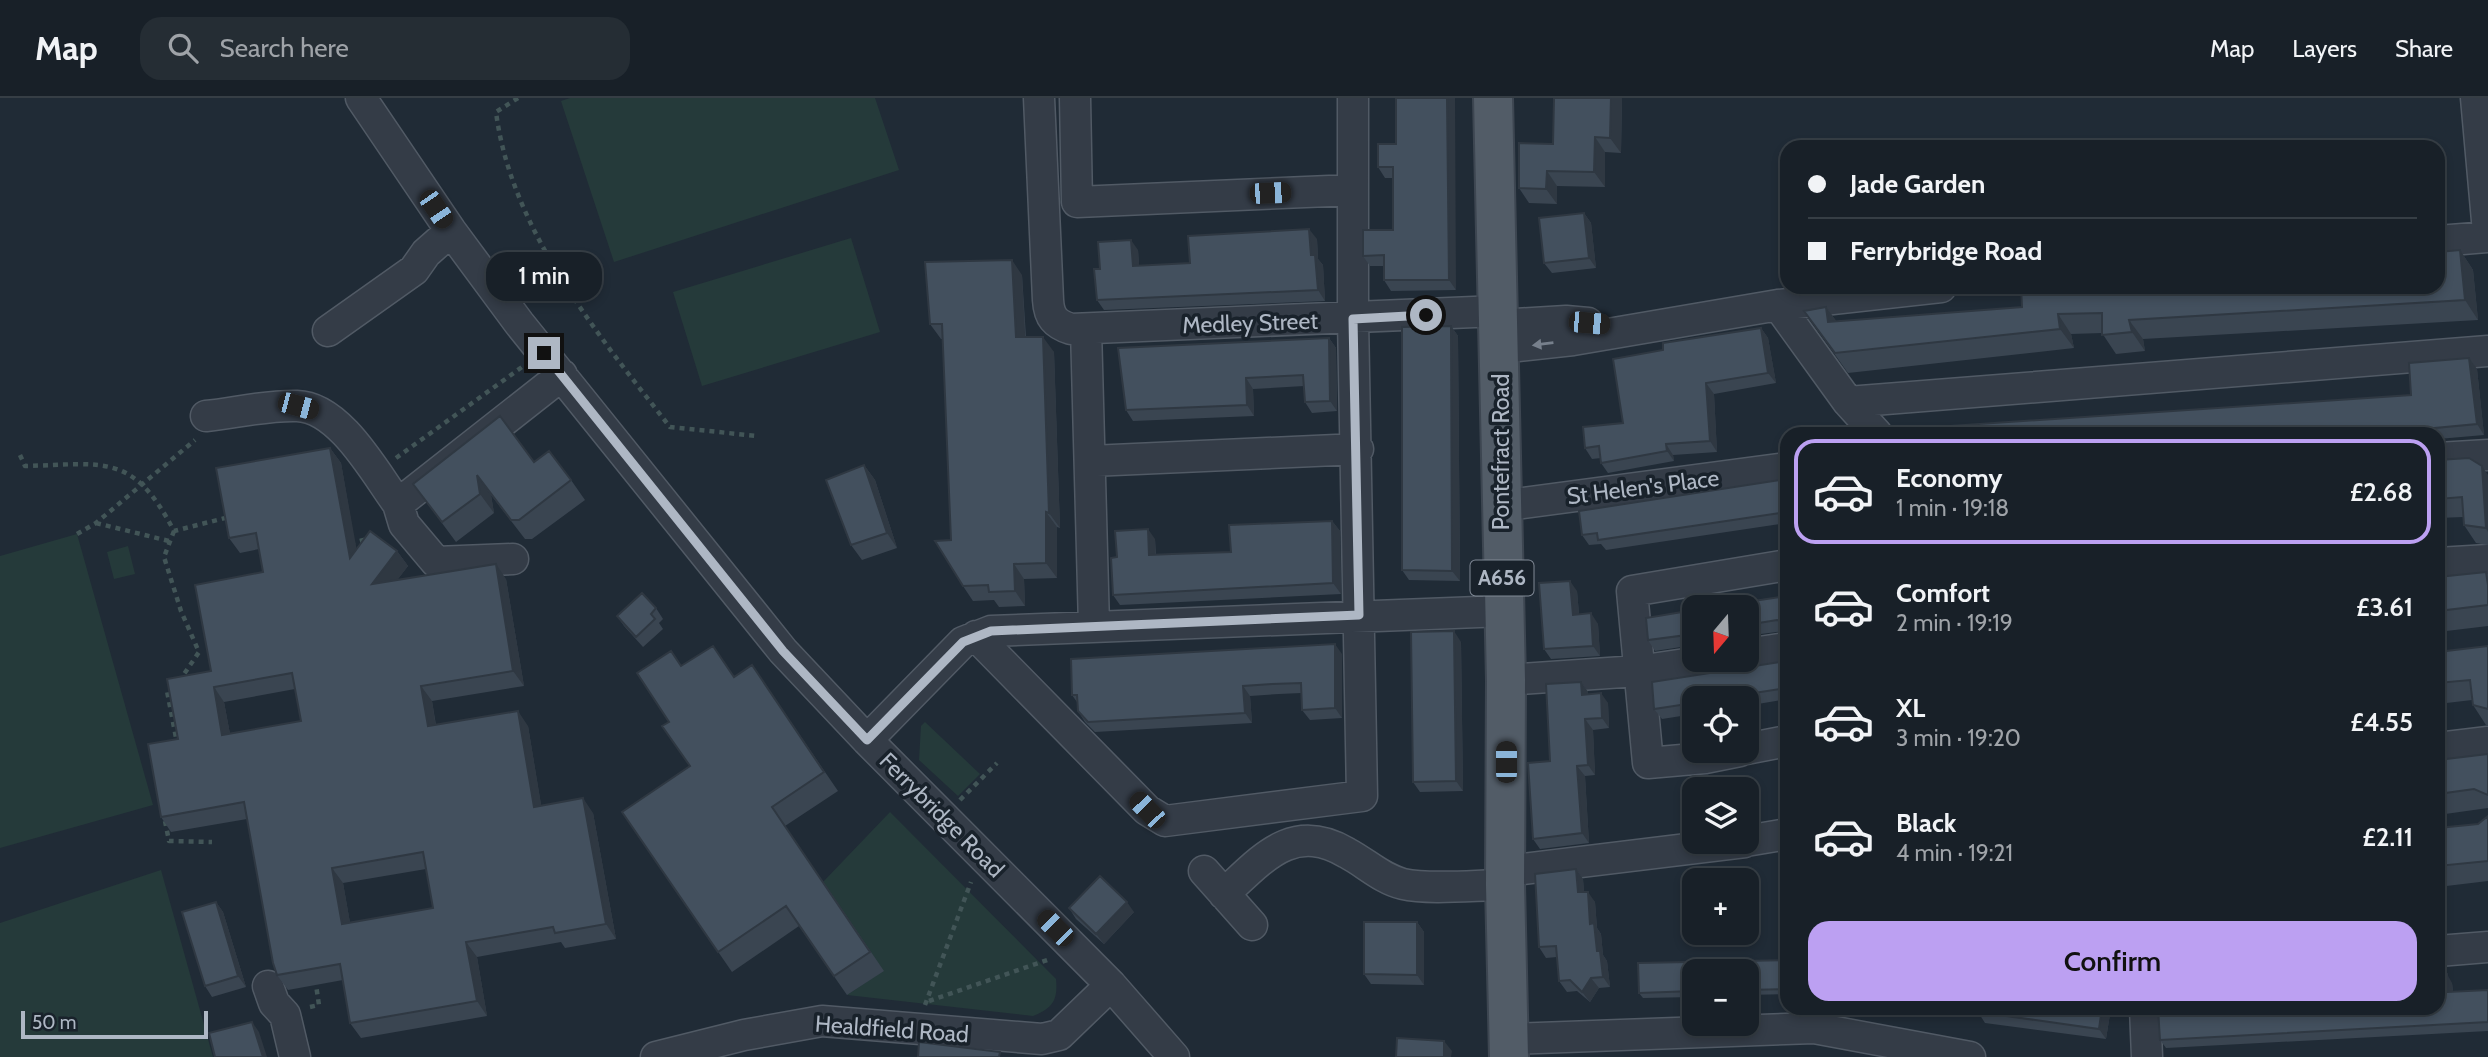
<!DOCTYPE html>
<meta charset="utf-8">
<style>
:root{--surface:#182028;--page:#252d34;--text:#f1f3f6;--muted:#9fa3a8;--line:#363e45;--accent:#bca0f2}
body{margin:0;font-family:Cabin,sans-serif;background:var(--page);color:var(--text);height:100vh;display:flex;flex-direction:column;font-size:26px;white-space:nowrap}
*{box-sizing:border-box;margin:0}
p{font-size:23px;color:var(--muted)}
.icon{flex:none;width:38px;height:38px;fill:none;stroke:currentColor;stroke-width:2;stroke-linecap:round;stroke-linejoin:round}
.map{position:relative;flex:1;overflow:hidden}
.drawer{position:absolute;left:1780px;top:329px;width:665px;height:588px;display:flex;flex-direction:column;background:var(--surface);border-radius:21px;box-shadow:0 4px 10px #0003,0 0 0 2px var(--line)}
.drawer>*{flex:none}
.hud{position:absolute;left:1780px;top:42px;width:665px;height:154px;border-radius:21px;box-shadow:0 4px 10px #0003,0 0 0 2px var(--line);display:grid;align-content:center;height:154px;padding:0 28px;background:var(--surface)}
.needle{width:46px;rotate:199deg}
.tools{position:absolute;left:1682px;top:497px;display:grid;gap:14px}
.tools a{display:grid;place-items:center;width:77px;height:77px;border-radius:14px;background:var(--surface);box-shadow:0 4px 10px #0003,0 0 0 2px var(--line);font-size:35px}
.scale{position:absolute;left:21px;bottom:18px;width:187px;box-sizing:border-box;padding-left:7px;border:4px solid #aeb7c4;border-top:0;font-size:19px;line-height:24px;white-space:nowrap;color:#aeb7c4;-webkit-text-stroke:5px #19222b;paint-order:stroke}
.end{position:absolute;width:32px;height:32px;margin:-16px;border:9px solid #aeb7c4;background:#111;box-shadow:0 0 0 4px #111}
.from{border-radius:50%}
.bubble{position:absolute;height:49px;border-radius:21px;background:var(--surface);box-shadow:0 4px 10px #0003,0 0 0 2px var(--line);font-size:23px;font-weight:600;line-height:49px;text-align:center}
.car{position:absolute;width:21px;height:42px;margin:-21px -10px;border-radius:9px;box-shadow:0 0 5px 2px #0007;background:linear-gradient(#222 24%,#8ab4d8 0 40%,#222 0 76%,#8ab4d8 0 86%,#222 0)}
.hud b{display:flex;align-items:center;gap:24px;height:66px;font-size:26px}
.hud b+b{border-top:2px solid var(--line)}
.hud i{width:18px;height:18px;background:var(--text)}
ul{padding:12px 0 0;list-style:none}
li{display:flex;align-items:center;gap:21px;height:105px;margin:0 14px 10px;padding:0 14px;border:4px solid transparent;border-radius:21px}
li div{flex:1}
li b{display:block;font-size:26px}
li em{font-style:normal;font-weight:600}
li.on{border-color:var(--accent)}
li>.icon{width:63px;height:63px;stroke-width:1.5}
.action{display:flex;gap:14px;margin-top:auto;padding:14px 28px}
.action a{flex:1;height:80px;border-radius:21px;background:var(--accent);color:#111;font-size:28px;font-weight:600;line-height:80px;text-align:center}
header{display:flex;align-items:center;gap:42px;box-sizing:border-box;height:98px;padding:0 35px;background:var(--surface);border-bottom:2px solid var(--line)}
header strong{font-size:33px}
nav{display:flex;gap:38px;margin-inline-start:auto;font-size:24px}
.search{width:490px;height:63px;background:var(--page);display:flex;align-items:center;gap:18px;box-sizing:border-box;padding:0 24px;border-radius:21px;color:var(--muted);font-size:26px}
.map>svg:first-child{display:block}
</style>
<header>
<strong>Map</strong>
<div class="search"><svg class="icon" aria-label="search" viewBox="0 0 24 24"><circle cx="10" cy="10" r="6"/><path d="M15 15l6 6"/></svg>Search here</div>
<nav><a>Map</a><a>Layers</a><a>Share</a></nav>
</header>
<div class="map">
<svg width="2488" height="959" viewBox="0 0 2488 959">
<rect width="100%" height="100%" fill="#202b36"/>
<path fill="#253a3a" d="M570 0H875L899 72 614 164 561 3Z
M851 140 880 234 702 288 673 194Z
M77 436 153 707 0 750V458Z
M128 448 135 476 114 481 107 454Z
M925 624 980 676 958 698 919 662 921 628Z
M890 714 1056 881C1058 902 1053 910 1033 918L847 897 883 873 823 784Z
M161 772 213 959H0V825Z"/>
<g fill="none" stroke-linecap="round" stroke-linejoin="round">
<defs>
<path id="minor" d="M361 0 451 133 519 225 783 553 867 642 1111 887 1174 959
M1039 0 1048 202C1049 219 1055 226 1071 231L1498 213
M1075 0 1077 104 1353 92
M2476 0 2488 134
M2438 143 2488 139
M1778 207 1848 304 1877 336
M1499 227 1566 223 1588 225
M1086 231 1094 528
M328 233 414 172 426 155 451 133
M1500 250 1573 242 1778 207 1941 189
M1848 304 2488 253
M206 318C235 315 267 307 297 308 340 309 375 375 398 406
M2438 360 2488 357
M1091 363 1358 351
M1500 408 1787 370
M513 461 436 464 404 426 398 406 562 277
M2438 465 2488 462
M976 538 1147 712 1165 723 1362 698 1353 221V0
M1746 556 1787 550
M1506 582 1638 573 1712 562
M867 642 963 544 991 533 1504 513
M2438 650 2488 644
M1746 651 1787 643
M1740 653 1705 660 1648 665 1632 493 1787 467
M1746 743 1787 736
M1204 773 1252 827
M1506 773 1745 744
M1224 796C1263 760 1293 723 1347 755 1366 765 1382 781 1403 786 1429 792 1477 787 1505 787
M2438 853 2488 849
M268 888 274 905 285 917 295 959
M2145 910 2147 959
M1510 941 1814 930 1970 959
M656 959 744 937 822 923 1042 941 1059 937 1111 887"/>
<path id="major" d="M1493 0 1506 582 1505 787 1509 959"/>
</defs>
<use href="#minor" stroke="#515a65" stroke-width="33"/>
<use href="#major" stroke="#3d4651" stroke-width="42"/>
<path stroke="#425557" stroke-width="4.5" stroke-dasharray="5 5" stroke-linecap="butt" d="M518 0 496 14C511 132 599 238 670 329L757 338
M20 357 25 368C104 366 133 354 174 433L229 419
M396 360 522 269
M96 425 169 443
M174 433 164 459 181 513 199 554 180 582
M77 436 96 425 195 342
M350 445 368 441
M174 588 167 593 177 645
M960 702 997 665
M165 723 169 743 212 744
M929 903 1050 861
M925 907 971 784
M310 909 319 907 316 887"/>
<use href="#minor" stroke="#343c47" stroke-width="30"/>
<use href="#major" stroke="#525c67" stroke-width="38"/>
</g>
<path fill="#3a4551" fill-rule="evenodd" d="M1554 0H1622L1621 55 1605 54V89L1557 88V106L1529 105 1519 90 1553 46Z
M1396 46 1456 192 1391 193 1384 182V168H1370L1363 158 1393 132V80H1385L1378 69Z
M1584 115 1591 125 1596 170 1552 175 1544 165Z
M1317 141 1318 161 1323 167 1325 203 1104 212 1097 202 1100 171 1138 152 1139 168 1190 165Z
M2460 152 2473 172 2478 222 2143 241 2145 253 2116 256 2102 235 2071 236 2074 250 1848 275 1804 213 1826 209 1836 223 2022 209Z
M1022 177 1026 239 1054 254 1060 430 1057 429V480L1024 481 1025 508 999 509 994 502 973 503 963 488 951 442 943 241H941L930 226Z
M1451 228 1458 238 1460 483 1409 482 1402 472Z
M1761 230 1768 240 1776 285 1714 296 1717 354 1673 357 1674 363 1608 375 1601 365V360L1592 361 1585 350 1623 325 1663 252Z
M1329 240 1336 250 1337 313 1312 315 1305 304 1304 288 1253 291 1254 318 1133 323 1126 312Z
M2477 271 2484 337 2438 341V336H1893L2411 297Z
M330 350 341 365 356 452 397 453 408 468 397 482 506 481 524 588 432 603 436 627 528 628 541 707 593 715 616 841 565 850 561 844 477 859 487 918 361 940 350 925 343 882 288 892 277 877 247 721 171 734 161 719 178 641 211 573 263 474 259 451 240 455 229 440ZM295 591 301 623 230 636 224 604ZM426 771 433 810 350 825 343 785Z
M2438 362 2488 377V447L2476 445 2464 427 2463 419 2438 420Z
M534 364 571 382 585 402 532 441H525L491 397 494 415 456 444 413 386Z
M864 367 875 382 897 450 862 462 851 447Z
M1787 381V425L1606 452 1601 446 1589 447 1582 437Z
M1332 423 1340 433 1341 496 1120 507 1113 497 1117 459 1155 441 1156 457 1231 454Z
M2488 476V528L2438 534V479Z
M1577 493 1579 516 1598 526 1600 558 1551 561 1544 551Z
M1787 498V533H1784L1746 538V509Z
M656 510 663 521 659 525 663 531 643 549 624 528 617 518Z
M1694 512V547L1655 553 1648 542Z
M1461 544 1463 693 1420 694 1413 684Z
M2488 548V627H2486L2473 607 2472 602 2438 606V554Z
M1342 556V620L1310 622 1302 612 1301 595 1279 596 1250 598 1252 625 1095 634 1085 624 1078 613 1077 604 1072 597Z
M1787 563V601L1746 608V600H1694V616L1662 621 1654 611Z
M752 567 838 693 785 728 884 873 847 897 799 828 732 874 622 714 690 668 669 624 682 568 734 579Z
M1581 584 1588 594V596L1608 605 1609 630 1593 632 1595 677 1585 678 1589 745 1540 751 1533 741 1550 663Z
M2488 656V710L2438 717V662Z
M2488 718V783L2438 789V730L2478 726Z
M1576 771 1583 781 1584 794 1595 804 1597 830 1601 836 1603 857 1607 863 1610 889 1599 890 1590 904 1577 893 1567 894 1559 883 1557 859 1546 860 1539 849Z
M216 804 223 814 246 889 212 899 205 888Z
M1069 810 1134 814 1104 846 1076 821Z
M1417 824 1424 834V887L1371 886 1364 876Z
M1787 862V896L1746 897V873H1694V899L1643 900 1639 895 1638 865Z
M2452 885 2453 894 2488 892V933L2166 950 2160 942 2438 910Z
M2111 910 2106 941 1985 925 1978 914Z"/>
<path fill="#2f3842" d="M1447 0H1455L1456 192 1449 182Z
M1611 0H1622L1621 55 1610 40Z
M1595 39 1605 54V89L1594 74Z
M1547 73 1557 88V106L1546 91Z
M1584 115 1591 125 1596 170 1589 160Z
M1309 131 1317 141 1318 161 1323 167 1325 203 1318 192 1311 157Z
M1131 142 1138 152 1140 179 1133 168Z
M2460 152 2473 172 2478 222 2465 202Z
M1012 162 1022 177 1026 254 1016 239Z
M1826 209 1840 228 1828 224Z
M2058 216 2071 236 2074 250 2060 231Z
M2129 222 2143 241 2145 253 2132 234Z
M1451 228 1458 238 1460 483 1452 473Z
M1761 230 1768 240 1776 285 1768 275Z
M1043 239 1054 254 1060 430 1049 415Z
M1329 240 1336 250 1337 313 1330 303Z
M2469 260 2477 271 2484 337 2477 326Z
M1246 280 1253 291 1254 318 1247 307Z
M1706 285 1714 296 1717 354 1710 343Z
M1666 346 1673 357 1674 363 1667 353Z
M330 350 341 365 361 475 350 460Z
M864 367 875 382 897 450 887 435Z
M2482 368 2488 377V434L2486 430Z
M477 377 491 397 494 415 480 396Z
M1046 414 1057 429V480L1046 465Z
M1332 423 1340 433 1341 496 1333 485Z
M1148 431 1155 441 1156 468 1149 457Z
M397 453 408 468 383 501 372 486Z
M496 466 506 481 524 588 513 573Z
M1014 466 1024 481 1025 508 1015 493Z
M1570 483 1577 493 1580 527 1573 517Z
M1591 515 1598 526 1600 558 1593 548Z
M1454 533 1461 544 1463 693 1456 683Z
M1335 546 1342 556V620L1335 610Z
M1581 584 1588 594 1589 607 1582 597Z
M421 588 432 603 438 643 428 628Z
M1243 588 1250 598 1252 625 1245 615Z
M214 589 224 604 233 652 222 637Z
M1601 595 1608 605 1609 630 1602 620Z
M518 613 528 628 544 724 534 709Z
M1585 621 1593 632 1595 677 1588 667Z
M1577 668 1585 678 1589 745 1582 735Z
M583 700 593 715 616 841 606 826Z
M332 770 343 785 353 841 342 826Z
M1576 771 1583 781 1585 805 1578 794Z
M1588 794 1595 804 1597 830 1601 836 1603 857 1607 863 1610 889 1603 879 1590 826Z
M216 804 223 814 246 889 238 878Z
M1127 804 1134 814 1104 846 1096 836Z
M1417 824 1424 834V887L1417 877Z
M466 844 477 859 487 918 477 903Z
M2447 876 2452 885 2454 903 2448 894Z
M1591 880 1599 890 1590 904 1582 894Z
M2102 910H2111L2106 941 2099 931Z
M252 924 259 934 267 959H263Z
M1444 943 1452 953 1451 959H1444Z"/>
<path fill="#43505e" stroke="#2f3842" stroke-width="2" fill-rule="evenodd" d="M1396 0H1447L1449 182H1384V157L1363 158V132H1393V69H1378V46H1396Z
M1554 0H1611L1610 40 1595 39 1594 74 1547 73 1546 91 1519 90V45L1553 46Z
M1584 115 1589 160 1544 165 1539 120Z
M1309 131 1311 157H1315L1318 192 1097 202 1094 171H1100L1098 144 1131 142 1133 168 1190 165 1188 138Z
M2460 152 2465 202 2129 222 2132 234 2102 237V215L2058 216 2060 231 1835 255 1804 213 1826 209 1828 224 2022 209 2021 189H2438V154Z
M1012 162 1016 239H1043L1049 415 1046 414V465L1014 466 1015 493 989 494 988 487 963 488 935 443 951 442 942 226H930L925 164Z
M1451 228 1452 473 1402 472V229Z
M1761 230 1768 275 1706 285 1710 343 1666 346 1667 353 1601 365 1599 348 1585 350 1583 329 1623 325 1613 261 1663 252V245Z
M1329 240 1330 303 1305 304 1303 277 1246 280 1247 307 1126 312 1118 250Z
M2469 260 2477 326 2414 332V335L2396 336H1893L1890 332 2411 297 2409 265Z
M500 318 534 364 549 353 571 382 519 422H511L477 377 480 396 442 424 413 386Z
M330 350 350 460 370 433 397 453 372 486 496 466 513 573 421 588 428 628 518 613 534 709 583 700 606 826 555 835 553 829 466 844 477 903 350 925 340 866 277 877 273 865 244 704 161 719 148 646 178 641 167 581 211 573 195 487 263 474 256 435 229 440 216 370ZM292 575 301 623 222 637 214 589ZM423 754 433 810 342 826 332 770Z
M2469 360 2482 368 2486 430 2464 427 2462 399 2438 401V362Z
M864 367 887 435 851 447 826 382Z
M1787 381V414L1598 442 1597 435 1582 437 1579 413Z
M1332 423 1333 485 1113 497 1111 460 1117 459 1115 433 1148 431 1149 457 1172 456 1231 454 1229 427Z
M2486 474 2488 487V507L2438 513V479Z
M1570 483 1573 517 1591 515 1593 548 1544 551 1539 485Z
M642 495 656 510 651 516 655 521 636 539 617 518Z
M1787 498V525L1777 522 1746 527V509H1714Z
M1694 512V536L1648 542 1646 520Z
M1454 533 1456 683 1413 684 1411 534Z
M1335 546V610L1302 612 1301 585 1272 586 1243 588 1245 615 1088 624 1078 613 1077 597H1072L1071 561Z
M713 548 734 579 752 567 824 674 772 709 870 854 834 878 786 808 718 854 622 714 690 668 662 628 669 624 637 575 671 553 681 568Z
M2488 548V611L2473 607 2470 582 2438 585V554Z
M1787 563V590L1722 600H1694V605L1654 611 1652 584Z
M1581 584 1582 597 1601 595 1602 620 1585 621 1588 667 1577 668 1582 735 1533 741 1528 665 1550 663 1546 586Z
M2488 656V697L2474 691 2438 696V662Z
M2488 718V763L2438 768V730L2478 726Z
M1576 771 1578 794H1588L1590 826 1594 825 1597 853H1600L1603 879 1591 880 1582 894 1570 882 1559 883 1556 848 1539 849 1535 776Z
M1100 778 1127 804 1096 836 1069 810Z
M216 804 238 878 205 888 182 814Z
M1364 824H1417V877L1364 876Z
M1787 862V891L1746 892V873H1694V893L1639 895 1638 865Z
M2447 876 2448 894 2488 892V924L2160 942 2158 910H2438V877Z
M1978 910H2102L2099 931 1978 914Z
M252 924 263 959H215L209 935Z
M1397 940 1444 943V959H1396Z
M919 944 1000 954 999 959H918Z"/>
<defs><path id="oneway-solid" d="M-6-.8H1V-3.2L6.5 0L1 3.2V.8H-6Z" transform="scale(1.75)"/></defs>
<use fill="#77808c" href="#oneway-solid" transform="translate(1543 246) rotate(173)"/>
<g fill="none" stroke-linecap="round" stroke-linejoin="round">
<path stroke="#aeb7c4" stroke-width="9" d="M544 255 783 553 867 642 963 544 991 533 1359 517 1353 221 1426 217"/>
</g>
<g text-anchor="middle" stroke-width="7" stroke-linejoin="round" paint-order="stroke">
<rect fill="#19222b" stroke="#818a96" stroke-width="2" x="1470.5" y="462.5" width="63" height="35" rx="5"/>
<g font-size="21" font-weight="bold" fill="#aeb7c4">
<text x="1502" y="487">A656</text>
</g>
<g font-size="23" fill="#aeb7c4" stroke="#19222b">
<text transform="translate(1250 225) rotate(-2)" y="8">Medley Street</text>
<text transform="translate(1501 354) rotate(-90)" y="8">Pontefract Road</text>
<text transform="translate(1643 389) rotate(-7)" y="8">St Helen's Place</text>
<text transform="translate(942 717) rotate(45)" y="8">Ferrybridge Road</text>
<text transform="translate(892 931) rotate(4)" y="8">Healdfield Road</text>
</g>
</g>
</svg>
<div class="tools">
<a><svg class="needle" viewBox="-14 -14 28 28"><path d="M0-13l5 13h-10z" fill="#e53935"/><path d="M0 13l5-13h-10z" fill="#9fa3a8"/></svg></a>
<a><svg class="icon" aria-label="locate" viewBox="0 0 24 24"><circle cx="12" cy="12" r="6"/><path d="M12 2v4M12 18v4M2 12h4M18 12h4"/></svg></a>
<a><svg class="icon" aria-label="layers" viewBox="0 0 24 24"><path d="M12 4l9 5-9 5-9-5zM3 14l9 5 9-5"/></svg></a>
<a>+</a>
<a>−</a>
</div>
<div class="scale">50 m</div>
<i class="end from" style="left:1426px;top:217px"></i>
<i class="end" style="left:544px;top:255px"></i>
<div class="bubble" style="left:486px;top:154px;width:116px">1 min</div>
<i class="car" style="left:1270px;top:95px;rotate:88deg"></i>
<i class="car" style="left:436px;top:111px;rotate:146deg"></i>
<i class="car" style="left:1589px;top:225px;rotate:95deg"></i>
<i class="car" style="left:298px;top:308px;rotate:105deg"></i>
<i class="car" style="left:1506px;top:664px;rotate:0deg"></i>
<i class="car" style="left:1147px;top:712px;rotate:316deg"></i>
<i class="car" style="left:1055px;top:830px;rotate:315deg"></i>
<div class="hud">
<b><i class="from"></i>Jade Garden</b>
<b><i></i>Ferrybridge Road</b>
</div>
<section class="drawer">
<ul>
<li class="on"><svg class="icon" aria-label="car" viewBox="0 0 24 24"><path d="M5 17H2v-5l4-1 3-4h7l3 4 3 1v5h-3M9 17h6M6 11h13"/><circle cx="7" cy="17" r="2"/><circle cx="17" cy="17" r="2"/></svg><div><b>Economy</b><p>1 min · 19:18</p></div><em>£2.68</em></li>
<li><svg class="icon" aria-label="car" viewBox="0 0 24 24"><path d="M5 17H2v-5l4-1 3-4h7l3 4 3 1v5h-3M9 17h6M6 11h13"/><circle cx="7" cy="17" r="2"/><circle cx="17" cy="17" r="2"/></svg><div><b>Comfort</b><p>2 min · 19:19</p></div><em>£3.61</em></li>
<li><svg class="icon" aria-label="car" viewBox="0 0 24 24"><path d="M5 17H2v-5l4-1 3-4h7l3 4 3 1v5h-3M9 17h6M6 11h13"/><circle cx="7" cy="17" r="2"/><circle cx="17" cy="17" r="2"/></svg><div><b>XL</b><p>3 min · 19:20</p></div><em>£4.55</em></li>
<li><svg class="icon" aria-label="car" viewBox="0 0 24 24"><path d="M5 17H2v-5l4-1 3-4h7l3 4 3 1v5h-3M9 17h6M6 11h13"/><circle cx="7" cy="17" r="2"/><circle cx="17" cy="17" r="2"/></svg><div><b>Black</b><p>4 min · 19:21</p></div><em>£2.11</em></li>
</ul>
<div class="action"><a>Confirm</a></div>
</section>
</div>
